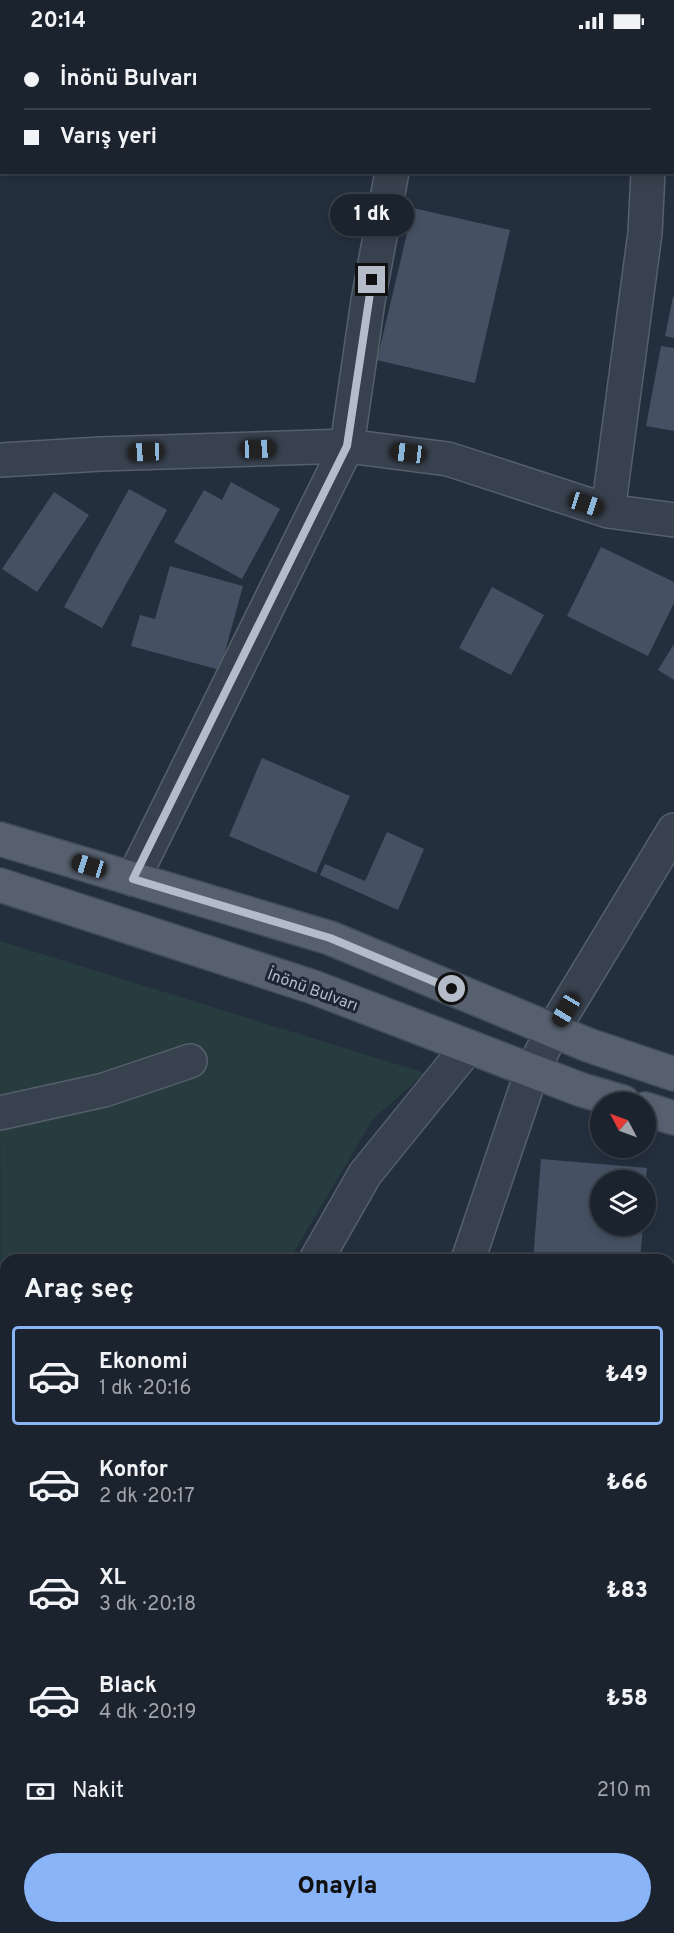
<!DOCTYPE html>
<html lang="tr">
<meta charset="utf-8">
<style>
:root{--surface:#1b232e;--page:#282f3a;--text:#f1f3f6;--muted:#a0a4aa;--line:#39404a;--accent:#8ab4f8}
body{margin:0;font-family:Overpass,sans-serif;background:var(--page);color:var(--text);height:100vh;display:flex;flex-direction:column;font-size:22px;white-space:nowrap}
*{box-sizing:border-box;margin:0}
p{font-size:20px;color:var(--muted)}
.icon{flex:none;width:33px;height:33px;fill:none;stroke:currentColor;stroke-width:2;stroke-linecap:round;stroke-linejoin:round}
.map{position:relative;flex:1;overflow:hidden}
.drawer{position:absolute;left:0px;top:1212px;width:675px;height:680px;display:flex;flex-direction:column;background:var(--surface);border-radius:18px 18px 0 0;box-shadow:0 3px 9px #0003,0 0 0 2px var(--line)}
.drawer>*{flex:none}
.hud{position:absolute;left:0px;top:0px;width:675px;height:132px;box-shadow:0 3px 9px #0003,0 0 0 2px var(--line);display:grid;align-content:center;height:132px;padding:0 24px;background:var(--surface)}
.needle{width:39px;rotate:311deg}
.buttons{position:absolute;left:590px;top:1050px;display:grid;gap:12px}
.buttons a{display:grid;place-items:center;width:66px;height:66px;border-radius:50%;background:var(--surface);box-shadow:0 3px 9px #0003,0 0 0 2px var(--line);font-size:30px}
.end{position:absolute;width:27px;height:27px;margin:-14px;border:8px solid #b4bcc9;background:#111;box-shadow:0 0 0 3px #111}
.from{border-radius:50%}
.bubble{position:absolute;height:42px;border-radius:21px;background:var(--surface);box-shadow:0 3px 9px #0003,0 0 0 2px var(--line);font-size:20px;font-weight:800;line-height:42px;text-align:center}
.car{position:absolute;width:18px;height:36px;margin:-18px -9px;border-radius:8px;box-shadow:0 0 4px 2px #0007;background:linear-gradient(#222 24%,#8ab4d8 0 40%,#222 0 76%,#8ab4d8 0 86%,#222 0)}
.hud b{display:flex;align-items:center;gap:21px;height:57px;font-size:22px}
.hud b+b{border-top:2px solid var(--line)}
.hud i{width:15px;height:15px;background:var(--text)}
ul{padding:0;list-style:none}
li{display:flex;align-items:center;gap:18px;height:99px;margin:0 12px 9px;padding:0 12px;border:3px solid transparent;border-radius:6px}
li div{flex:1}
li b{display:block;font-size:22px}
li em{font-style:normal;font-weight:800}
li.selected{border-color:var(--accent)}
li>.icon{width:54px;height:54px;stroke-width:1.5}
h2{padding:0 24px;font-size:27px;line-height:72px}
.pay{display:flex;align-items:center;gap:15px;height:66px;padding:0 24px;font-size:22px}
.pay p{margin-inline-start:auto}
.cta{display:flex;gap:12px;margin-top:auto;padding:12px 24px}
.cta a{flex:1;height:69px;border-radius:36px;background:var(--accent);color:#111;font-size:24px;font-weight:800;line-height:69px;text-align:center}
.status{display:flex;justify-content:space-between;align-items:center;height:42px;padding:0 30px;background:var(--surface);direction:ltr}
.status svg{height:16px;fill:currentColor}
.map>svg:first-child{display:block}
</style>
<div class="status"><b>20:14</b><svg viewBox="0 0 49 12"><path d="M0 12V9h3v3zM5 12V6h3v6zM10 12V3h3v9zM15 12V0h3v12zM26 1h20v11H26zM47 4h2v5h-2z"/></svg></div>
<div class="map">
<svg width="674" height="1891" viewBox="0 0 674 1891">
<rect width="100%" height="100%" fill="#242f3e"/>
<path fill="#263c3f" d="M0 899 425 1031 373 1077 289 1218H6V1718L1 1727Z"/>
<path fill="#455162" d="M413 166 510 188 475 341 377 318Z
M673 255H674V296L665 294Z
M661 304 674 306V389L646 384Z
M231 440 280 467 242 537 174 500 204 448 222 458Z
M129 447 167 468 102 586 64 565Z
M54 450 89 473 37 550 2 527Z
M601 505 674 540V561L648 614 567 574Z
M170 524 243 544 220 628 131 604 140 573 155 577Z
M492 545 544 573 511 633 459 606Z
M674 602V638L658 628Z
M262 716 350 754 316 831 229 794Z
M387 790 424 807 398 868 320 833 325 822 365 839Z
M541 1117 647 1126 646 1138H600V1184H643L640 1218H533Z
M669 1420 674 1421V1506H669Z
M669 1638 674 1639V1693L669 1692Z
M6 1870V1886H134L132 1891H0Z"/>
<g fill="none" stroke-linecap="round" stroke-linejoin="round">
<defs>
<path id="minor" d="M417 2V0
M653 2V0
M0 418 101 412 347 404 448 417 608 469 674 478
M608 469 645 191 648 130
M133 837 347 404 368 259 392 130
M0 1071 104 1048 190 1019
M316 1218 365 1132 468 1005
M468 1218 532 1029 553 988 674 788
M0 1328 6 1338
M0 1768 6 1762
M310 1886 313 1891
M494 1886V1891
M229 1891 231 1886"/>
<path id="major" d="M0 797 330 896 588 1003 674 1032
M0 843 313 945 582 1048 623 1060
M645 1067 674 1076"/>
</defs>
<use href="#minor" stroke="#565f6c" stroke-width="36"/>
<use href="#major" stroke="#414a57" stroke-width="36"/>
<use href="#minor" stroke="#38414e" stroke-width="33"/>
<use href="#major" stroke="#56606e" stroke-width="33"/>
</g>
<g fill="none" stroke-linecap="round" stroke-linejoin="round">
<path stroke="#b4bcc9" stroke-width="8" d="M372 238 347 404 133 837 330 896 452 947"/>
</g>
<g text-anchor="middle" stroke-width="6" stroke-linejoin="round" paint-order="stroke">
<g font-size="16" fill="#b4bcc9" stroke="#1d2633">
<text transform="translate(313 947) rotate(20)" y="6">İnönü Bulvarı</text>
</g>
</g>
</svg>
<div class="buttons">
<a><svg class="needle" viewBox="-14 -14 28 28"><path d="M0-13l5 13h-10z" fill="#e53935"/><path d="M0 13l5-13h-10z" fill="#a0a4aa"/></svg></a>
<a><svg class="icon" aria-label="layers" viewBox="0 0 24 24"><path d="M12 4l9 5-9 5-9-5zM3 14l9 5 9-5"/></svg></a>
</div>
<i class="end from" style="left:452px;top:947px"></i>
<i class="end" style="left:372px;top:238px"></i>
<div class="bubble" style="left:330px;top:152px;width:84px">1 dk</div>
<i class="car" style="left:258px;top:407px;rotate:88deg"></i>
<i class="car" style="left:146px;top:410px;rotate:268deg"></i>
<i class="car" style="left:408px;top:411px;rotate:277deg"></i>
<i class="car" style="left:586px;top:462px;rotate:108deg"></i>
<i class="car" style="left:89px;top:824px;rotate:287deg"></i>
<i class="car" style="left:566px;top:968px;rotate:211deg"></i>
<div class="hud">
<b><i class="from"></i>İnönü Bulvarı</b>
<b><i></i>Varış yeri</b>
</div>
<section class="drawer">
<h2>Araç seç</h2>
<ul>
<li class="selected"><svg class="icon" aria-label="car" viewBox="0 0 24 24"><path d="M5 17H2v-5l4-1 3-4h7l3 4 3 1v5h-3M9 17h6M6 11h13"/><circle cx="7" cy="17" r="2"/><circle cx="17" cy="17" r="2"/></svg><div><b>Ekonomi</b><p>1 dk · 20:16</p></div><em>₺49</em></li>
<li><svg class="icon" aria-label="car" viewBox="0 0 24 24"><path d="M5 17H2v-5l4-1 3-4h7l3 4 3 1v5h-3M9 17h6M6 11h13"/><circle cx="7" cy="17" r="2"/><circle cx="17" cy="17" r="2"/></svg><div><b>Konfor</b><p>2 dk · 20:17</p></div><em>₺66</em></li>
<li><svg class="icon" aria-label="car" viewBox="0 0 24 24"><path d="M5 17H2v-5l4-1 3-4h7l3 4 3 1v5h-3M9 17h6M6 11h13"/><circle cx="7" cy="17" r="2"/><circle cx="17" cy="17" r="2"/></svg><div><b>XL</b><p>3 dk · 20:18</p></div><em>₺83</em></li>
<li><svg class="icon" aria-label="car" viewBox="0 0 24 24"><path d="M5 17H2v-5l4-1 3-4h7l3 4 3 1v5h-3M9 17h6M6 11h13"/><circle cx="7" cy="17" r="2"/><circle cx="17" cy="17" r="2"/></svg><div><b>Black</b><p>4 dk · 20:19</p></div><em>₺58</em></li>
</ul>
<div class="pay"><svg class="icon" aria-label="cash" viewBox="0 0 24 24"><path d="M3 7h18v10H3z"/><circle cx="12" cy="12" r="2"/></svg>Nakit<p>210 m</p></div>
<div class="cta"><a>Onayla</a></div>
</section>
</div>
